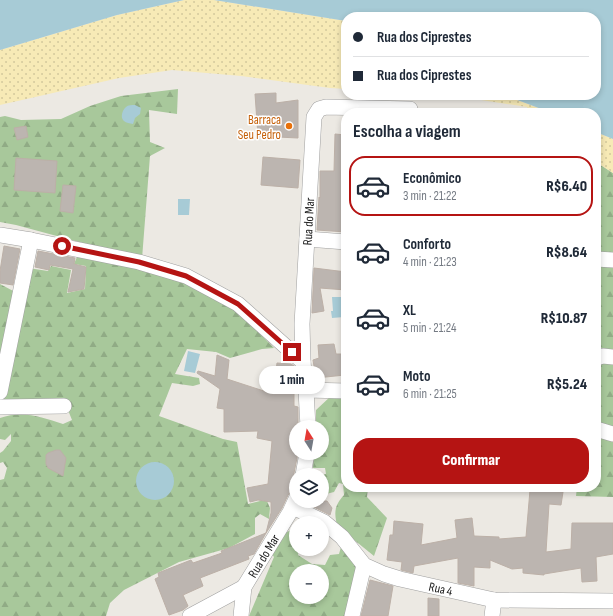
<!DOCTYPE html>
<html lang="pt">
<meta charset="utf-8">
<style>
:root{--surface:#fff;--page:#f6f6f7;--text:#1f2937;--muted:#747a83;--line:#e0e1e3;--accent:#b51413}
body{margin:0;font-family:"Sofia Sans Condensed",sans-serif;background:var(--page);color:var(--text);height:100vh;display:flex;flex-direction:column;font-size:15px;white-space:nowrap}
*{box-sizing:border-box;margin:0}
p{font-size:13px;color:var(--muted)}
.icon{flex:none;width:22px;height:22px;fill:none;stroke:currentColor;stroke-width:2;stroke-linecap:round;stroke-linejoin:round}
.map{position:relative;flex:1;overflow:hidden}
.sheet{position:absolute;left:341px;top:108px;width:260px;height:384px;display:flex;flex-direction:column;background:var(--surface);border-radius:16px;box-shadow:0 2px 6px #0003}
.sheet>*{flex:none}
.top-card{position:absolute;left:341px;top:12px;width:260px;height:88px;border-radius:16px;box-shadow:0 2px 6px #0003;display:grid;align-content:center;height:88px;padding:0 12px;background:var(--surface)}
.needle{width:26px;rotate:349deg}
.tools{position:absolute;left:289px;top:420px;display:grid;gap:8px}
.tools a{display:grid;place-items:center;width:40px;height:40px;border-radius:50%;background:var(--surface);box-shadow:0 2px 6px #0003;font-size:20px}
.end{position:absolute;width:18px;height:18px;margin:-9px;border:5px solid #b51413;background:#fff;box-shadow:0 0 0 2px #fff}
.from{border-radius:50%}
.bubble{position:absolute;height:28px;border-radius:14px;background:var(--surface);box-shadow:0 2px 6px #0003;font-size:13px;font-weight:800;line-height:28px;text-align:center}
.top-card b{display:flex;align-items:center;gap:14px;height:38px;font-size:15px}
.top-card b+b{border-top:1px solid var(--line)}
.top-card i{width:10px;height:10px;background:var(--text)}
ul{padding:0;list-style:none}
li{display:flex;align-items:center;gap:12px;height:60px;margin:0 8px 6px;padding:0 4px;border:2px solid transparent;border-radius:16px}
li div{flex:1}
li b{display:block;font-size:15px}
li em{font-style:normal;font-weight:800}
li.selected{border-color:var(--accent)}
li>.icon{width:36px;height:36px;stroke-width:1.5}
h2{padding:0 12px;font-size:18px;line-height:48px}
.cta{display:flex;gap:8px;margin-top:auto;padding:8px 12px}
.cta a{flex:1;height:46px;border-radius:16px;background:var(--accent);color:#fff;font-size:16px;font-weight:800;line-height:46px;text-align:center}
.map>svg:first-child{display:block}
</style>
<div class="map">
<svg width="613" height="616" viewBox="0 0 613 616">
<defs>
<pattern id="forest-firs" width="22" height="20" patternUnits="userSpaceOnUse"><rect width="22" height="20" fill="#a8c89b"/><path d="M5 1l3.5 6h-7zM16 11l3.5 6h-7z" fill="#90ab85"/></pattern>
<pattern id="sand-dots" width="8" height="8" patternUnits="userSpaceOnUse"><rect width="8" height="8" fill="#f7eab6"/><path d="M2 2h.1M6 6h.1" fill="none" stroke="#d3c89c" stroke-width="1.8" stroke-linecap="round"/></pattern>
</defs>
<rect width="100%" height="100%" fill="#ece9e3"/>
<path fill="url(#forest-firs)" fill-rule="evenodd" d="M178 89 177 114 149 110 150 142 165 148 150 156 142 259 16 225 0 222V117L5 116 21 120 61 119 90 106 121 96Z
M596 162 613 173V497L576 496 577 487H596Z
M79 252 187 278 233 306 274 348 262 349 230 358 216 352 187 349 175 374 199 378 200 384 193 386 172 383 159 416 223 439 237 442 248 504 260 501H267L270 508 269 519 260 514 255 518V534L229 548 179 562 124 590 110 603 106 616H0V480L4 479 7 468 3 462 0 463V453L3 451 11 441V434L5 440 0 439V418C22 410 42 417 63 424L72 420 66 405 3 403 14 353 28 268 48 271 51 266 71 270 67 293 85 289 86 266 74 264Z
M0 284 17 293 0 376Z
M346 395V487H368L367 497 387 518 374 556 348 535 338 530C335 515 332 508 344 495L343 484 339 483 334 492 326 494 322 489V475L326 474 325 468H313L314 453H322V427H316V410L331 396Z
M291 530 296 531V549H299L298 555 312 564 325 565 330 555 339 554 341 547 358 562 347 616H249L274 557 269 550 281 535ZM296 571H322V597H296Z"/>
<path fill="url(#sand-dots)" d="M184 0H214L346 21V89L330 88 241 76 172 70 119 78 0 105V50L117 15Z
M449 95H504L552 113H529L527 107Z
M596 132 613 139V173L596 162Z"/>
<path fill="#a7cbd6" d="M0 0H184L117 15 0 50Z
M214 0H613V139L596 132V113H552L504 95H596V17H346V21Z
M135 105 141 108 140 114 135 118 133 124C130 123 126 123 124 121 120 118 122 110 126 107 128 105 132 105 135 105Z
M178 199H190L189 215H178Z
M332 297H343L344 317 332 318 331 311H333Z
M188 351 200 354 195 373 184 371Z
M136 481a19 19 0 1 1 38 0a19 19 0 1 1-38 0Z"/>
<path fill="#bcb5b0" stroke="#bcb0a7" d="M276 93V103L298 100V138L258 136 255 94Z
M26 126 28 137 17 140 14 128Z
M335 134 346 135V232L317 230 319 197 320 198V171H334Z
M263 157 300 160 298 188 261 185Z
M16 158 57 161 55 193 14 190Z
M63 185 76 186 73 213 60 211Z
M4 246 20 249 13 285 0 283V271Z
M38 251 75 258 74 264 86 267 84 289 68 292 73 269 50 265 49 270 35 267Z
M314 268 346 272V290L320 288 324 311 312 313Z
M334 344 336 354H343L345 375 316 378 313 360 319 358 318 345Z
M217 355 229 360 227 379 273 394 277 363 291 364 294 366V406L298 407V425L296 424V453H298L294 473 295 481 292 491 288 495 282 508 266 533 271 513V502L258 500 250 502 247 488 268 484 272 441 257 438 258 431 224 432V409L217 408 220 389 197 373 198 371 215 376Z
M56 450H60L66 458 63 476 48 468 46 464V455L48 453Z
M530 490 563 492 561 505 549 504 546 552 571 549 572 523H613V554L596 557 597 581 582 582 581 568 544 574V575L523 573V568L512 569 490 560V568L474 567V586L458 583V558L414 566 413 573 401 570 402 562 387 560 390 535H393L394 521 423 524 421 545 457 538 455 520 472 518 474 536 499 537V539L526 537Z
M305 501H327L332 508 330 515 304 502Z
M266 533 254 554 248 556 249 559 200 578 203 586 183 595 188 606 183 610 169 615 155 579 159 577 158 573 191 560 193 563 222 553 221 551Z
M370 580 393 586 388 616H361Z
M428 598 439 599V616H428Z"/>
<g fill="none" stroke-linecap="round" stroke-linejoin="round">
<defs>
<g id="street">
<path d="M0 235 31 240 139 262 186 276 238 304 303 362"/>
<path d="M307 239 346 242"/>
<path d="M596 259 613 260"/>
<path d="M596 358 603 356 613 357"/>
<path d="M306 390 346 391"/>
<path d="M0 392 31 240"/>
<path d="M0 407 64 406"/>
<path id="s1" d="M308 427 306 390 303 362 302 324 314 117 319 109 326 107 410 109"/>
<path d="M596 429 613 434"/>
<path d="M303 475 307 453"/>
<path id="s2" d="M293 507 324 522 342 537 364 565 384 574 400 579 494 600 613 601"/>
<path d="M190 616 244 587"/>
<path id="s3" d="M241 616 244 587 290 512 296 499"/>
<path d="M352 616 364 565"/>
<path d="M492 616 494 600"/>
</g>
</defs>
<use href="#street" stroke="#a0a0a0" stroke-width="16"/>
<use href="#street" stroke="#fff" stroke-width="15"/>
</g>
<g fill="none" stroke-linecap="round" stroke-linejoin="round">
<path stroke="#b51413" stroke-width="5" d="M62 246 139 262 186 276 238 304 292 352"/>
</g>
<circle fill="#e8710a" stroke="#fff" stroke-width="1.5" cx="289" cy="126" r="4"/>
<g text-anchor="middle" stroke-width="3" stroke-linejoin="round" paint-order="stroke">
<g font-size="13" fill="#c56008" stroke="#fff" text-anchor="end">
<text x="281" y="124">Barraca<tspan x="281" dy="15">Seu Pedro</tspan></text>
</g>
<g font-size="13" fill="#1c1c1c" stroke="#fff">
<text dy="5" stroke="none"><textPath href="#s1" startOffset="206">Rua do Mar</textPath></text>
<text dy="5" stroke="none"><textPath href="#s3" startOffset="66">Rua do Mar</textPath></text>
<text dy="5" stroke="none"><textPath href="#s2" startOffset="174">Rua 4</textPath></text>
</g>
</g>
</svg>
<div class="tools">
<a><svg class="needle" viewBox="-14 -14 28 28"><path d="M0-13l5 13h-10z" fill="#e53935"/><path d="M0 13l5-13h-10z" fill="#747a83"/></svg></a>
<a><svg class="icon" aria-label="layers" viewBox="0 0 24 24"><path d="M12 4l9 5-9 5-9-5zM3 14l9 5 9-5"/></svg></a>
<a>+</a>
<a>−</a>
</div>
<i class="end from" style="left:62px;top:246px"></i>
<i class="end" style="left:292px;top:352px"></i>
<div class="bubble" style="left:259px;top:366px;width:66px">1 min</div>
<div class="top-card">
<b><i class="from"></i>Rua dos Ciprestes</b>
<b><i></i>Rua dos Ciprestes</b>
</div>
<section class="sheet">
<h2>Escolha a viagem</h2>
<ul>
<li class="selected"><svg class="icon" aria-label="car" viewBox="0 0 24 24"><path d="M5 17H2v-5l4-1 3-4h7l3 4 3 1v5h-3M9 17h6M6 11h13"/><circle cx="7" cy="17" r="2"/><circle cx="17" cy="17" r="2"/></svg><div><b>Econômico</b><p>3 min · 21:22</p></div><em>R$6.40</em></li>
<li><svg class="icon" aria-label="car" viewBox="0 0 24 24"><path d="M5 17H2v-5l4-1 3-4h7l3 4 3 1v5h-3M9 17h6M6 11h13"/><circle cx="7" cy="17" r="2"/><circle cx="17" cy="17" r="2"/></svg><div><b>Conforto</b><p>4 min · 21:23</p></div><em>R$8.64</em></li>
<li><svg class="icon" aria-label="car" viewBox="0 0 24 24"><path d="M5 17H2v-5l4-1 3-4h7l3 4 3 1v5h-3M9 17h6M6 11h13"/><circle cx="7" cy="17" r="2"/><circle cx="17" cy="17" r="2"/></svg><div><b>XL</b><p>5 min · 21:24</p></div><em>R$10.87</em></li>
<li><svg class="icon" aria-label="car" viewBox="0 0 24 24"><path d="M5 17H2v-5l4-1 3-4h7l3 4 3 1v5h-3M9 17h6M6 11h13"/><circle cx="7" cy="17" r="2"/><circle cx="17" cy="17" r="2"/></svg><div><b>Moto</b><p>6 min · 21:25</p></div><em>R$5.24</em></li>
</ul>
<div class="cta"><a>Confirmar</a></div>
</section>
</div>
